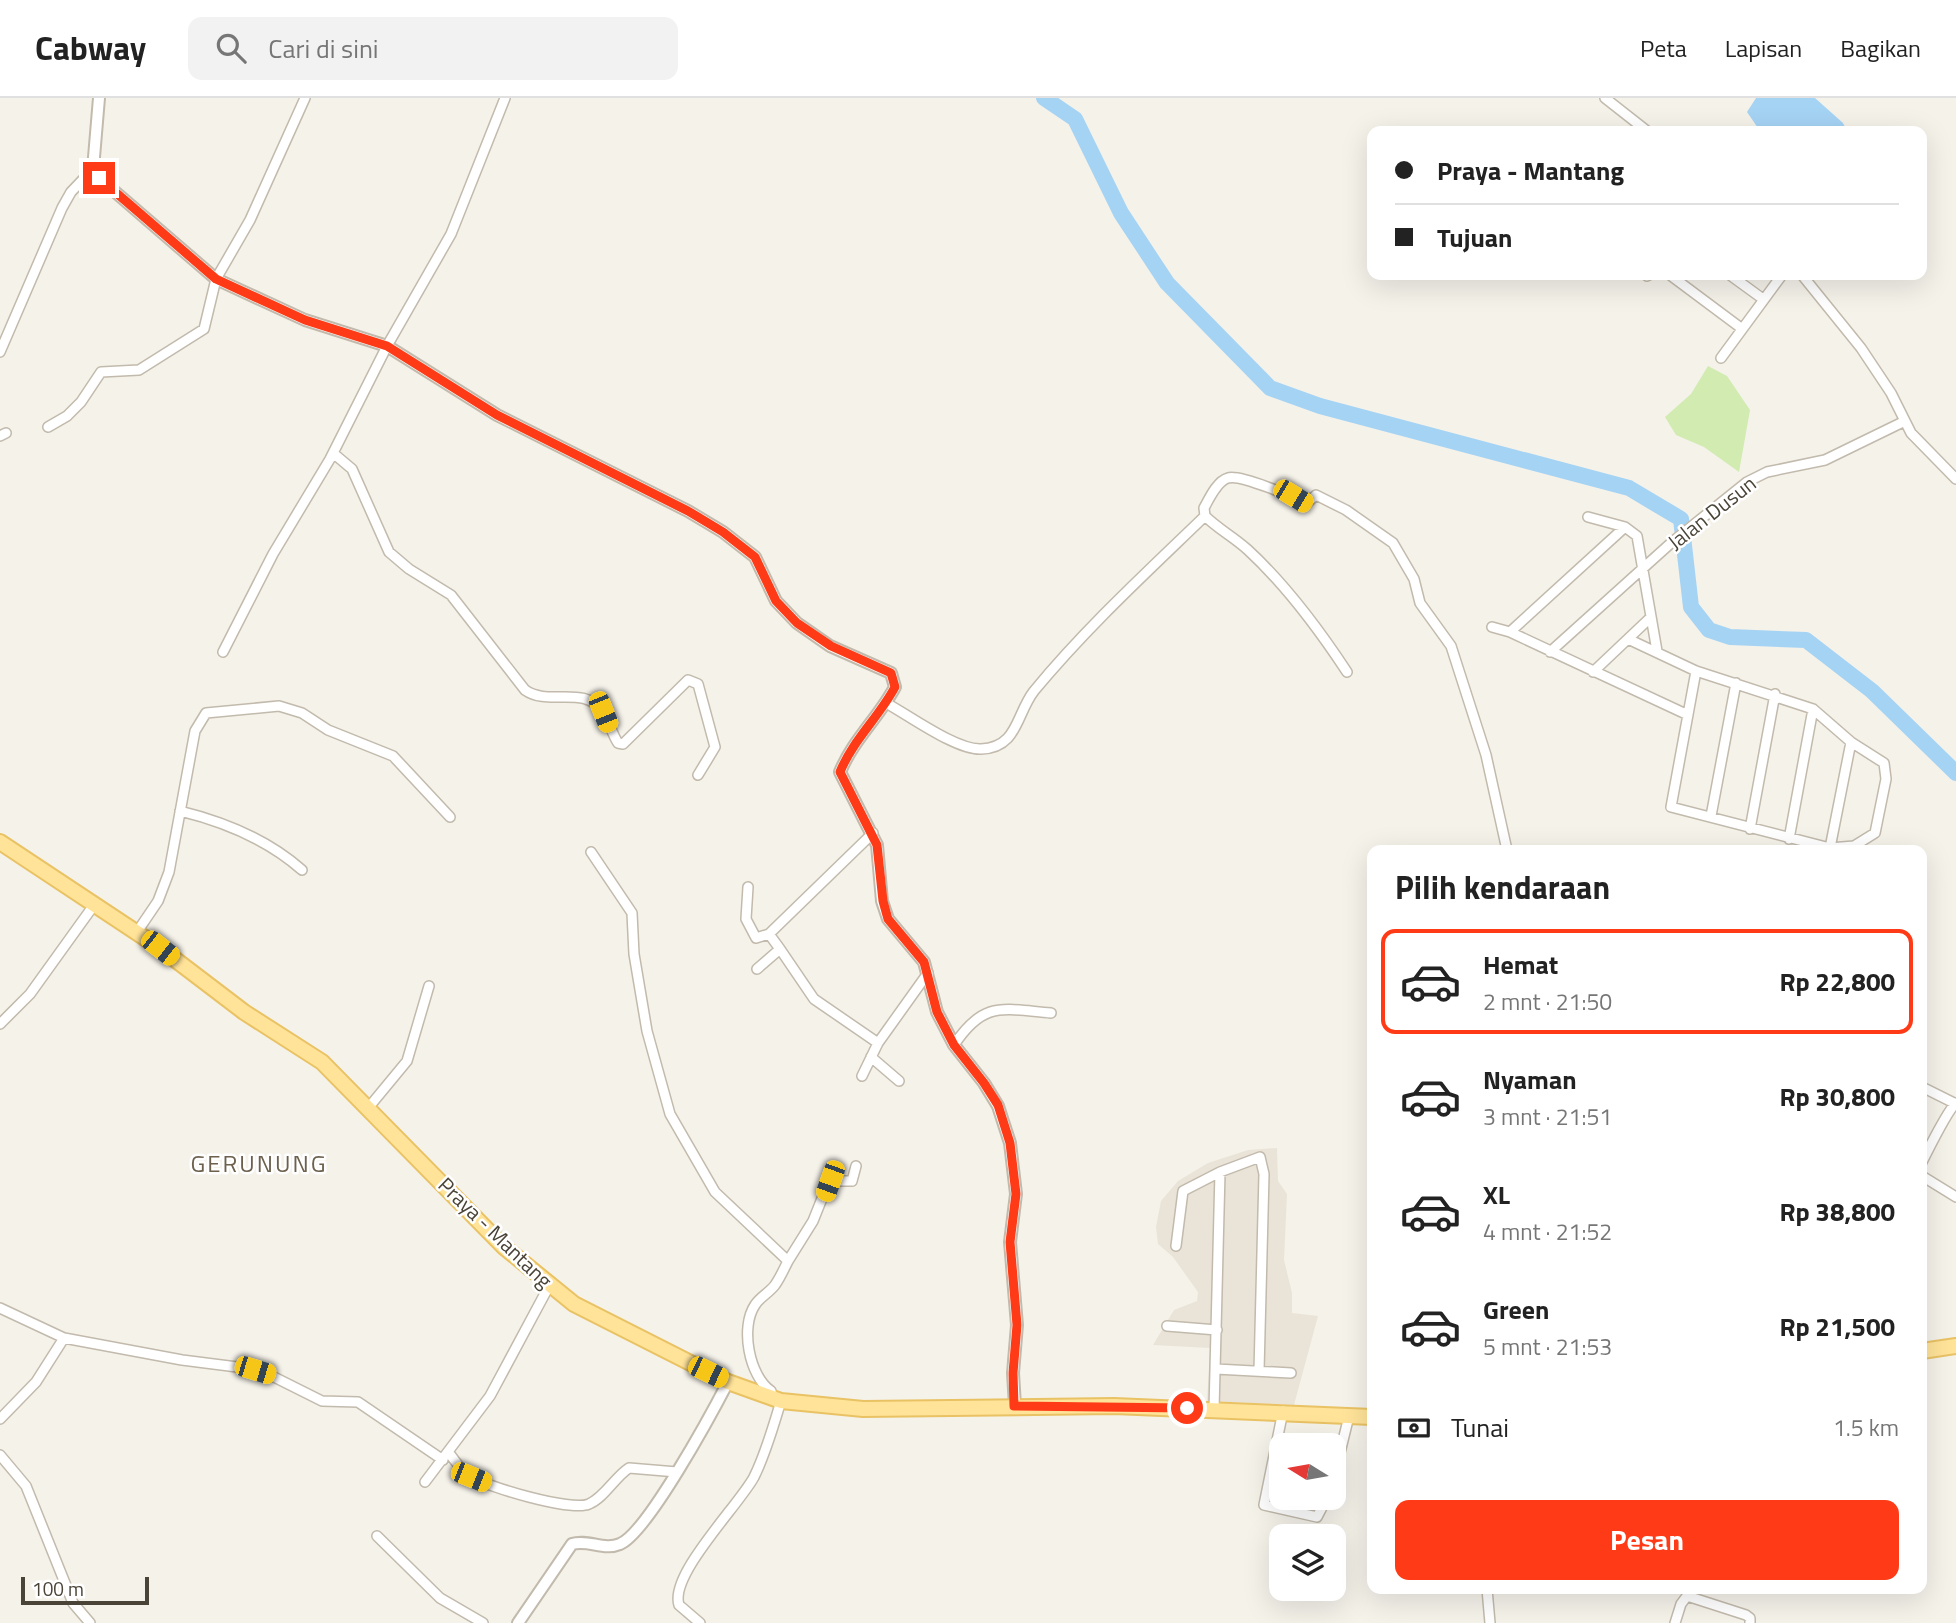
<!DOCTYPE html>
<html lang="id">
<meta charset="utf-8">
<style>
:root{--surface:#fff;--page:#f2f2f2;--text:#222;--muted:#767676;--line:#e0e0e0;--accent:#ff3b17}
body{margin:0;font-family:"Titillium Web",sans-serif;background:var(--page);color:var(--text);height:100vh;display:flex;flex-direction:column;font-size:26px;white-space:nowrap}
*{box-sizing:border-box;margin:0}
p{font-size:23px;color:var(--muted)}
.icon{flex:none;width:38px;height:38px;fill:none;stroke:currentColor;stroke-width:2;stroke-linecap:round;stroke-linejoin:round}
.map{position:relative;flex:1;overflow:hidden}
.drawer{position:absolute;left:1367px;top:747px;width:560px;height:749px;display:flex;flex-direction:column;background:var(--surface);border-radius:14px;box-shadow:0 7px 28px #0002}
.drawer>*{flex:none}
.banner{position:absolute;left:1367px;top:28px;width:560px;height:154px;border-radius:14px;box-shadow:0 7px 28px #0002;display:grid;align-content:center;height:154px;padding:0 28px;background:var(--surface)}
.needle{width:46px;rotate:281deg}
.controls{position:absolute;left:1269px;top:1335px;display:grid;gap:14px}
.controls a{display:grid;place-items:center;width:77px;height:77px;border-radius:14px;background:var(--surface);box-shadow:0 7px 28px #0002;font-size:35px}
.scale{position:absolute;left:21px;bottom:18px;width:128px;box-sizing:border-box;padding-left:7px;border:4px solid #4a4337;border-top:0;font-size:19px;line-height:24px;white-space:nowrap;color:#4a4337;-webkit-text-stroke:5px #fff;paint-order:stroke}
.end{position:absolute;width:32px;height:32px;margin:-16px;border:9px solid #ff3b17;background:#fff;box-shadow:0 0 0 4px #fff}
.from{border-radius:50%}
.car{position:absolute;width:21px;height:42px;margin:-21px -10px;border-radius:9px;box-shadow:0 0 5px 2px #0007;background:linear-gradient(#f5c518 24%,#345 0 40%,#f5c518 0 76%,#345 0 86%,#f5c518 0)}
.banner b{display:flex;align-items:center;gap:24px;height:66px;font-size:26px}
.banner b+b{border-top:2px solid var(--line)}
.banner i{width:18px;height:18px;background:var(--text)}
ul{padding:0;list-style:none}
li{display:flex;align-items:center;gap:21px;height:105px;margin:0 14px 10px;padding:0 14px;border:4px solid transparent;border-radius:14px}
li div{flex:1}
li b{display:block;font-size:26px}
li em{font-style:normal;font-weight:700}
li.selected{border-color:var(--accent)}
li>.icon{width:63px;height:63px;stroke-width:1.5}
h2{padding:0 28px;font-size:32px;line-height:84px}
.pay{display:flex;align-items:center;gap:18px;height:77px;padding:0 28px;font-size:26px}
.pay p{margin-inline-start:auto}
.cta{display:flex;gap:14px;margin-top:auto;padding:14px 28px}
.cta a{flex:1;height:80px;border-radius:14px;background:var(--accent);color:#fff;font-size:28px;font-weight:700;line-height:80px;text-align:center}
header{display:flex;align-items:center;gap:42px;box-sizing:border-box;height:98px;padding:0 35px;background:var(--surface);border-bottom:2px solid var(--line)}
header strong{font-size:33px}
nav{display:flex;gap:38px;margin-inline-start:auto;font-size:24px}
.search{width:490px;height:63px;background:var(--page);display:flex;align-items:center;gap:18px;box-sizing:border-box;padding:0 24px;border-radius:14px;color:var(--muted);font-size:26px}
.map>svg:first-child{display:block}
</style>
<header>
<strong>Cabway</strong>
<div class="search"><svg class="icon" aria-label="search" viewBox="0 0 24 24"><circle cx="10" cy="10" r="6"/><path d="M15 15l6 6"/></svg>Cari di sini</div>
<nav><a>Peta</a><a>Lapisan</a><a>Bagikan</a></nav>
</header>
<div class="map">
<svg width="1956" height="1525" viewBox="0 0 1956 1525">
<rect width="100%" height="100%" fill="#f5f2ea"/>
<path fill="#eae4d8" d="M1277 1050 1278 1083 1287 1096 1284 1162 1292 1195V1215L1318 1218 1294 1307 1207 1303 1210 1250 1153 1247 1174 1212 1197 1203 1198 1194 1173 1159 1158 1146 1156 1129 1161 1103 1178 1083 1208 1065 1248 1052Z"/>
<path fill="#d1ebb1" d="M1708 268 1727 278 1750 312 1739 374 1704 349 1676 337 1665 319 1691 296Z"/>
<path fill="#a5d3f4" d="M1756 0H1815L1843 25 1847 33H1760L1747 14Z"/>
<g fill="none" stroke-linecap="round" stroke-linejoin="round">
<path stroke="#a5d3f4" stroke-width="16" d="M1044 0 1075 21 1121 115 1167 185 1270 290 1320 308 1629 390 1681 421 1691 509 1709 532 1730 539 1806 542 1872 593 1956 675"/>
<defs>
<path id="minor" d="M1605 0 1647 33
M1670 177 1741 230
M1730 177 1763 201
M1802 177 1861 250 1891 295 1911 335 1956 381
M1647 178 1649 177
M0 254 62 110 71 94 93 71
M1721 260 1782 177
M48 329 67 318 81 304 101 274 139 272 204 231 216 181 250 122 305 0
M0 338 6 335
M333 355 352 371 389 454 409 471 451 497 525 592C549 609 584 586 603 614 609 623 612 636 618 645L623 646 688 582 698 586 715 649 698 677
M1205 418C1218 431 1234 439 1248 452 1287 488 1318 530 1347 574
M1588 419 1625 429 1637 438 1657 553
M1492 529 1510 534 1688 617
M1510 534 1625 429
M1628 541 1696 573 1813 611 1851 644 1884 665 1886 681 1875 735 1854 748 1830 750 1671 709 1696 573
M223 554 273 456 330 361 387 248 451 136 505 0
M1550 554 1671 445 1747 384 1767 374 1825 362 1905 323
M1593 574 1650 520
M886 605C910 618 956 652 981 651 1018 650 1016 616 1034 593 1086 530 1146 475 1205 418L1204 410C1209 401 1217 383 1228 380 1240 376 1294 399 1306 406L1316 397 1346 412 1393 445 1414 481 1420 505 1451 548 1486 657 1507 752
M180 713C225 724 267 741 302 772
M1711 718 1736 585
M1750 731 1775 596
M1789 741 1813 611
M1830 750 1851 644
M591 754 632 815 634 856 647 933 670 1016 715 1094 788 1163C784 1171 780 1180 775 1187 769 1195 760 1199 755 1207 740 1229 749 1278 771 1293L772 1299
M748 789 746 821 756 840 769 836
M137 834 158 803 169 774 195 633 206 615 279 608 302 615 328 632 393 658 450 719
M780 851 814 901 878 945
M757 871 780 851 769 836 873 735
M0 926 30 896 94 807
M954 947C984 902 1003 911 1051 915
M871 959 899 983
M862 978 878 945 928 875
M1922 989 1956 1006
M369 1009 407 963 429 888
M1922 1064C1928 1052 1949 1011 1956 1005
M1922 1078 1956 1099
M1176 1148 1183 1093 1220 1074 1260 1059 1264 1076 1259 1273
M788 1163 813 1123 829 1083H852L856 1068
M0 1210 64 1240 182 1262 245 1270 270 1277 322 1303 358 1304 443 1362
M1167 1228 1217 1232
M1216 1271 1291 1275
M1214 1312 1220 1074
M1283 1313 1264 1407 1317 1419 1327 1400
M0 1321 36 1284 64 1240
M448 1354C455 1362 461 1373 470 1378 487 1389 572 1414 589 1406 604 1400 615 1379 629 1370L677 1374
M0 1357 26 1388 73 1505 90 1525
M1334 1379 1349 1318
M425 1384 490 1298 549 1188
M377 1438 440 1500 483 1525
M1487 1491 1490 1525
M700 1525 679 1507C669 1477 739 1407 754 1379 766 1355 773 1329 781 1303
M1675 1525 1681 1506 1687 1498 1746 1517 1750 1520V1525"/>
<path id="tertiary" d="M99 0 93 71 99 80 216 181 305 222 387 248 497 317 688 413 723 434 755 459 776 503 797 525 830 548 891 575 895 589C879 619 853 642 840 674L877 747 882 803 888 821 924 864 937 914 954 947 984 985 998 1008 1010 1045 1016 1096 1010 1144 1017 1227 1013 1275 1015 1308
M518 1525 572 1446C588 1441 604 1453 620 1446 647 1435 712 1315 728 1284"/>
<path id="primary" d="M0 744 160 850 244 914 322 964 504 1149 574 1206 728 1284 781 1303 863 1311 1114 1308 1372 1319
M1922 1253 1956 1248"/>
</defs>
<use href="#minor" stroke="#c2baac" stroke-width="12"/>
<use href="#tertiary" stroke="#c2baac" stroke-width="14"/>
<use href="#primary" stroke="#e9c264" stroke-width="18"/>
<use href="#minor" stroke="#fff" stroke-width="9"/>
<use href="#tertiary" stroke="#fff" stroke-width="10"/>
<use href="#primary" stroke="#ffe399" stroke-width="14"/>
</g>
<g fill="none" stroke-linecap="round" stroke-linejoin="round">
<path stroke="#ff3b17" stroke-width="9" d="M99 80 216 181 305 222 387 248 497 317 688 413 723 434 755 459 776 503 797 525 831 548 891 575 895 589C879 619 853 642 840 674L877 747 883 803 888 821 924 864 937 914 954 947 984 985 998 1007 1010 1045 1016 1096 1010 1144 1017 1227 1013 1275 1014 1308 1187 1310"/>
</g>
<g text-anchor="middle" stroke-width="5" stroke-linejoin="round" paint-order="stroke">
<g font-size="21" fill="#4a4337" stroke="#fff">
<text transform="translate(1712 415) rotate(-38)" y="7">Jalan Dusun</text>
<text transform="translate(495 1135) rotate(44)" y="7">Praya - Mantang</text>
</g>
<g font-size="24" letter-spacing="2" fill="#6d614e" stroke="#fff">
<text x="259" y="1074">GERUNUNG</text>
</g>
</g>
</svg>
<div class="controls">
<a><svg class="needle" viewBox="-14 -14 28 28"><path d="M0-13l5 13h-10z" fill="#e53935"/><path d="M0 13l5-13h-10z" fill="#767676"/></svg></a>
<a><svg class="icon" aria-label="layers" viewBox="0 0 24 24"><path d="M12 4l9 5-9 5-9-5zM3 14l9 5 9-5"/></svg></a>
</div>
<div class="scale">100 m</div>
<i class="end from" style="left:1187px;top:1310px"></i>
<i class="end" style="left:99px;top:80px"></i>
<i class="car" style="left:1293px;top:398px;rotate:121deg"></i>
<i class="car" style="left:603px;top:614px;rotate:158deg"></i>
<i class="car" style="left:160px;top:850px;rotate:128deg"></i>
<i class="car" style="left:830px;top:1083px;rotate:200deg"></i>
<i class="car" style="left:255px;top:1272px;rotate:107deg"></i>
<i class="car" style="left:708px;top:1274px;rotate:116deg"></i>
<i class="car" style="left:471px;top:1379px;rotate:112deg"></i>
<div class="banner">
<b><i class="from"></i>Praya - Mantang</b>
<b><i></i>Tujuan</b>
</div>
<section class="drawer">
<h2>Pilih kendaraan</h2>
<ul>
<li class="selected"><svg class="icon" aria-label="car" viewBox="0 0 24 24"><path d="M5 17H2v-5l4-1 3-4h7l3 4 3 1v5h-3M9 17h6M6 11h13"/><circle cx="7" cy="17" r="2"/><circle cx="17" cy="17" r="2"/></svg><div><b>Hemat</b><p>2 mnt · 21:50</p></div><em>Rp 22,800</em></li>
<li><svg class="icon" aria-label="car" viewBox="0 0 24 24"><path d="M5 17H2v-5l4-1 3-4h7l3 4 3 1v5h-3M9 17h6M6 11h13"/><circle cx="7" cy="17" r="2"/><circle cx="17" cy="17" r="2"/></svg><div><b>Nyaman</b><p>3 mnt · 21:51</p></div><em>Rp 30,800</em></li>
<li><svg class="icon" aria-label="car" viewBox="0 0 24 24"><path d="M5 17H2v-5l4-1 3-4h7l3 4 3 1v5h-3M9 17h6M6 11h13"/><circle cx="7" cy="17" r="2"/><circle cx="17" cy="17" r="2"/></svg><div><b>XL</b><p>4 mnt · 21:52</p></div><em>Rp 38,800</em></li>
<li><svg class="icon" aria-label="car" viewBox="0 0 24 24"><path d="M5 17H2v-5l4-1 3-4h7l3 4 3 1v5h-3M9 17h6M6 11h13"/><circle cx="7" cy="17" r="2"/><circle cx="17" cy="17" r="2"/></svg><div><b>Green</b><p>5 mnt · 21:53</p></div><em>Rp 21,500</em></li>
</ul>
<div class="pay"><svg class="icon" aria-label="cash" viewBox="0 0 24 24"><path d="M3 7h18v10H3z"/><circle cx="12" cy="12" r="2"/></svg>Tunai<p>1.5 km</p></div>
<div class="cta"><a>Pesan</a></div>
</section>
</div>
